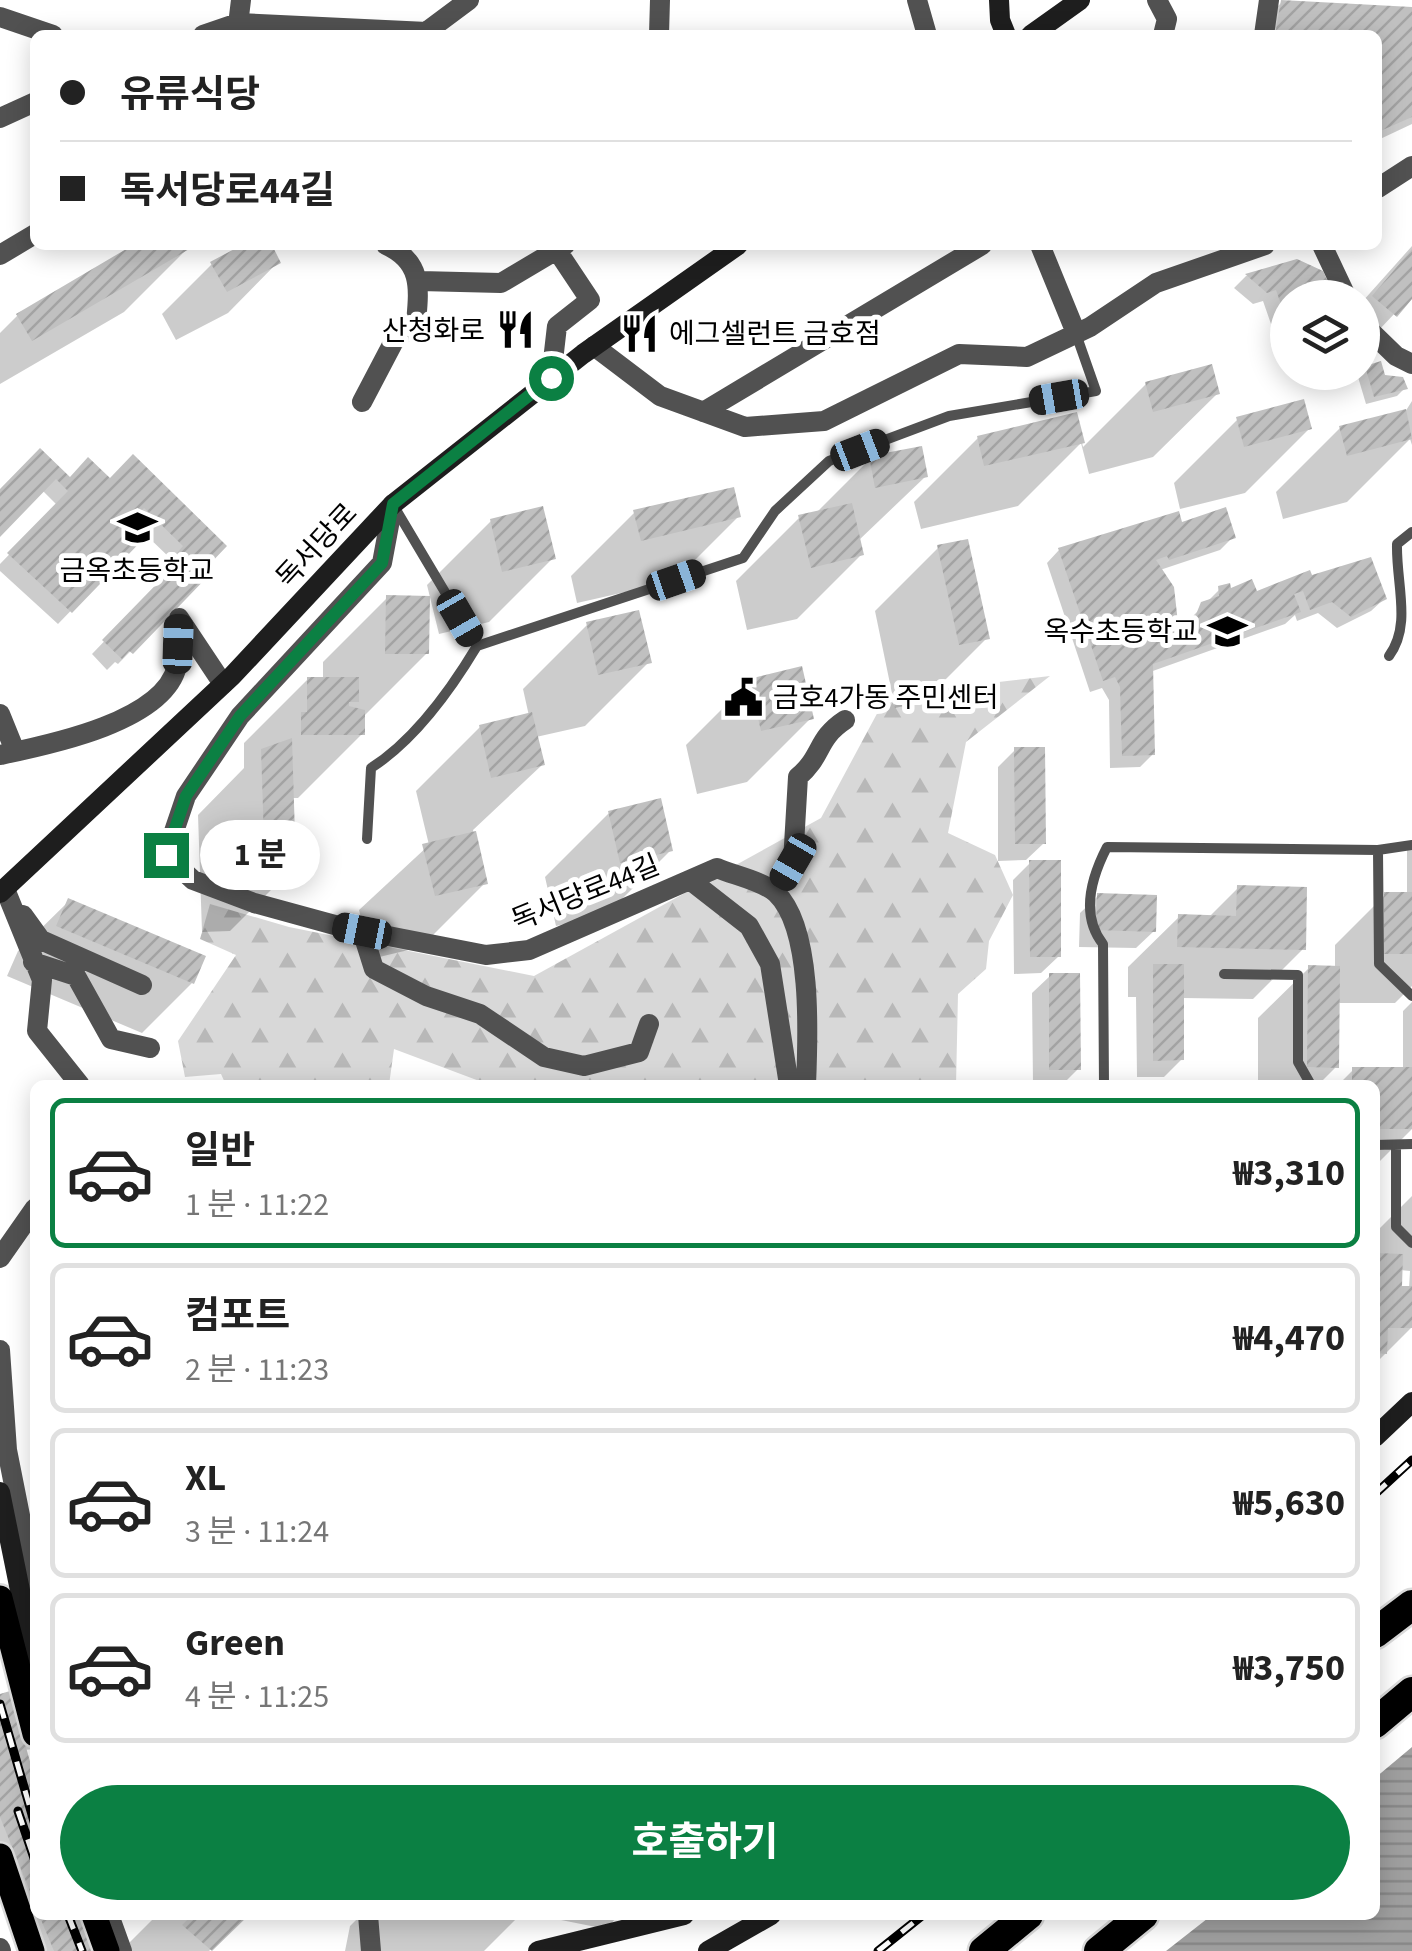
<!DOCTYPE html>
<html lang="ko">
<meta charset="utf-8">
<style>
:root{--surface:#fff;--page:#f2f2f2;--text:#222;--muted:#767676;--line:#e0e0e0;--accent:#0b8043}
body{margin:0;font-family:"Source Sans 3","Noto Sans KR",sans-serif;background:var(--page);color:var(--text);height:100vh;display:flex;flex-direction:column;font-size:38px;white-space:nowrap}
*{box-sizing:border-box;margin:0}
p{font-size:32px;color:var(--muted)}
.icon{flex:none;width:55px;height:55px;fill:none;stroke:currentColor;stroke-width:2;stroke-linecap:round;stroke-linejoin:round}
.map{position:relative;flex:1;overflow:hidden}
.panel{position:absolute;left:30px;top:1080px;width:1350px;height:840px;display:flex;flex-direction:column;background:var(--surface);border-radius:15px;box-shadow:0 5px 25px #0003}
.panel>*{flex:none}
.banner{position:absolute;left:30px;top:30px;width:1352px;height:220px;border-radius:15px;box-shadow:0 5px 25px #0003;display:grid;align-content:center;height:220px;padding:0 30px;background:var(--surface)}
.buttons{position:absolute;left:1270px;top:280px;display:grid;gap:20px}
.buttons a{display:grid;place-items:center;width:110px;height:110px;border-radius:50%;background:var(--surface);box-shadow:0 5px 25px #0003;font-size:50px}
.end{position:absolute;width:45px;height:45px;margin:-22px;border:12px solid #0b8043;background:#fff;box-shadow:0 0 0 5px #fff}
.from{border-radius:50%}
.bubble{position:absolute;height:70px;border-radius:35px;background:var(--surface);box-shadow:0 5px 25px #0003;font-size:32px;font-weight:700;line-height:70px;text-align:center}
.car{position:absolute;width:30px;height:60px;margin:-30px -15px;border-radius:12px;box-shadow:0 0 8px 2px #0007;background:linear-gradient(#222 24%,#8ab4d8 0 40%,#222 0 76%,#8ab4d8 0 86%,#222 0)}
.banner b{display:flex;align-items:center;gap:35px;height:95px;font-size:38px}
.banner b+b{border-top:2px solid var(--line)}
.banner i{width:25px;height:25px;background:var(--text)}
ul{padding:18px 0 0;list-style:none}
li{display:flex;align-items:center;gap:30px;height:150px;margin:0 20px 15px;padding:0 10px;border:5px solid var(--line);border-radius:15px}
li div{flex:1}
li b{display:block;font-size:38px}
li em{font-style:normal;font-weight:700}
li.on{border-color:var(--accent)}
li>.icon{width:90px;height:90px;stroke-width:1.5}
.button{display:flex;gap:20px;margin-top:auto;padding:20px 30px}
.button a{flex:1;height:115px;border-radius:60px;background:var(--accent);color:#fff;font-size:40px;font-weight:700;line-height:115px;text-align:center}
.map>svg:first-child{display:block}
</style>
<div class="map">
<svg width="1412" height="1951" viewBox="0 0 1412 1951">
<defs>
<pattern id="forest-firs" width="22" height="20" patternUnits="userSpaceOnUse" patternTransform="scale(2.5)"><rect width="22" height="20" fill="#d8d8d8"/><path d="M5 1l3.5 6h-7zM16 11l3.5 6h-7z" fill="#b8b8b8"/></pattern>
<pattern id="water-rules" width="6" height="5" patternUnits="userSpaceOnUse" patternTransform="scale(2.5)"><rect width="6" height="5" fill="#9f9f9f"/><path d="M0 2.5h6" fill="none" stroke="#878787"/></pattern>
<pattern id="building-hatch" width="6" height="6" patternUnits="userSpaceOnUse" patternTransform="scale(2.5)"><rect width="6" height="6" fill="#c0c0c0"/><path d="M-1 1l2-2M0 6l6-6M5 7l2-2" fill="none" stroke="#a3a3a3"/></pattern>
</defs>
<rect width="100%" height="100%" fill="#fff"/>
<path fill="url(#forest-firs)" d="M1050 676 966 742 948 833 995 855 1013 895 989 941 986 969 958 994 956 1085H490L394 1049 389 1085H226L221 1074 185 1077 178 1041 236 955 200 939 210 904 289 927 534 976 821 818 887 695Z"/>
<path fill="url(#water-rules)" d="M1412 1747V1951H1166L1212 1915H1375V1778Z"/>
<path fill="#0003" fill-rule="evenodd" d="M1283 1 1412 10V124L1378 140V35H1262L1265 19Z
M138 245 188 248 124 312 0 384V333L17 316Z
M247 245H269L278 262 228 313 176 340 162 314 212 264Z
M1412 246V295L1362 348V302Z
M1297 262 1312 266 1328 282 1332 296 1288 298V319L1271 324 1263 301 1253 304 1234 288 1246 276Z
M1367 368 1383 377 1405 388 1397 396 1366 404 1358 377Z
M1146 384 1218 393 1153 457 1089 474 1081 443 1018 506 921 529 914 502 978 438 1076 415 1083 447Z
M1412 401V445L1410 439 1347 502 1283 519 1276 492 1340 428 1405 412Z
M1238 419 1309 429 1245 493 1180 509 1174 483Z
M40 451 70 480 110 481 133 458 208 572 118 664 115 662 107 670 92 654 169 574 164 569 172 560 145 534 58 624 0 571V564L57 505 42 490 0 533V492Z
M870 459 925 477 858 541 861 555 797 619 747 630 736 581 800 517 815 514Z
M635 512 738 517 674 581 577 603 571 576Z
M491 521 553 558 489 622 439 634 427 585Z
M1181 525 1233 537 1220 550 1160 570 1176 626 1187 622 1220 589 1255 594 1311 578 1384 599 1371 611 1337 628 1318 613 1297 621 1295 615 1285 624 1150 672 1153 754 1140 767 1110 768 1109 700 1102 688 1090 692 1047 563 1059 550Z
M939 547 987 638 923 702 895 708 875 611Z
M387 598 427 653 362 718V734L298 798H291L294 867 230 931 202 932 198 815 244 768V743L308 679H323V662Z
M587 625 649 662 585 726 536 737 542 765 473 830 485 883 421 947 371 959 359 910 429 845 416 791 480 727 529 716 523 689Z
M750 681 811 718 747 782 697 794 686 745Z
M1015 750 1044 843 1026 860 998 861V767Z
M609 813 671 850 607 914 556 926 545 877Z
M1412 840V986L1395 1003H1337L1336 1067 1318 1085H1258V1018L1309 968H1335V945L1385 895H1407V844Z
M1030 863 1059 956 1041 973 1014 974 1013 880Z
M1238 888 1303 949 1253 999 1182 998V1059L1164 1077H1137L1136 997H1128V967L1179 917 1208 918Z
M1098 896 1154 931 1136 948 1079 947 1080 913Z
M69 901 192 983 142 1033 7 976 18 951Z
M1050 976 1078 1069 1062 1085H1033L1032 993Z
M1412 1002V1129L1375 1166V1085H1338L1353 1070H1403V1011Z
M1412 1196V1327L1375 1364V1233ZM1400 1270 1410 1271 1409 1288H1400Z
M35 1666V1749L24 1750 35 1788V1915H76L90 1951H30L0 1876V1696L17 1714Z
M157 1915H245L209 1951H121Z
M361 1915H520L484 1951H345L350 1926Z
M536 1915H619L606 1929Z"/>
<path fill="url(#building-hatch)" d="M1281 0 1412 7V117L1378 132V35H1275Z
M133 245 191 248 32 341 16 314Z
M242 245H272L281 263 227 292 210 262Z
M1412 249V299L1397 317 1372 296Z
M1297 259 1323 271 1335 297 1288 298 1284 313 1276 290 1267 293 1245 274Z
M1381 361 1385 375 1403 377 1408 389 1374 397 1365 366Z
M1212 364 1220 394 1153 412 1145 382Z
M1304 399 1312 429 1244 447 1236 417Z
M1406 409 1412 439 1347 456 1339 426Z
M1077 412 1085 443 984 466 977 436Z
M922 446 928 477 875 488 869 456Z
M40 448 70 477 88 457 110 478 133 454 227 546 207 567 212 572 133 654 129 651 122 659 102 640 180 560 175 555 183 546 144 508 137 516 152 530 72 613 7 553 68 491 56 479 0 537V489Z
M734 487 741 517 641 541 633 510Z
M852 503 864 555 811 568 798 515Z
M543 506 556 559 502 572 490 519Z
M1226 507 1236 538 1169 560 1167 556 1156 560 1174 587 1178 623 1195 617 1201 602 1219 596 1218 586 1230 583 1231 588 1252 579 1257 591 1310 570 1312 575 1371 557 1387 599 1351 617 1332 602 1310 610 1303 591 1294 594 1301 612 1153 664 1155 755 1122 756 1120 687 1115 677 1103 681 1058 548 1179 511 1182 522Z
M968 539 990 639 959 645 937 545Z
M386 595 430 596 429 654H385Z
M639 610 652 663 598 675 586 622Z
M802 666 814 719 761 731 749 679Z
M307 677H359V702H349V706L365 710V735H301V712H307Z
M532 712 545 765 491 778 479 725Z
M292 738 296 868 265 869 261 749Z
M1014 747H1045L1046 844H1015Z
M661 798 673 851 620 863 608 811Z
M476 831 488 884 435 896 422 844Z
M1029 860H1061V957H1030Z
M1237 885 1307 887 1306 950 1177 947 1178 914 1236 916Z
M1384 892H1412V954H1384Z
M1097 893 1157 895 1156 932 1096 930Z
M68 898 206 956 194 984 56 926Z
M1153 964H1184V1060L1153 1061Z
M1308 965 1340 966 1339 1068 1307 1067Z
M1049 973H1080L1081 1070H1049Z
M1352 1067H1412V1129H1375V1085H1352Z
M1186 1080 1250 1081V1085H1186Z
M1375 1253 1403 1254 1402 1286H1412V1328H1388L1387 1354 1375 1353Z
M10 1691 35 1779V1904L0 1817V1694Z
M39 1915H79L93 1951H54Z
M192 1915H249L212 1951 182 1925Z"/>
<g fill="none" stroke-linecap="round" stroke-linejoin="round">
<defs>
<path id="primary" d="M0 1598 35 1734
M0 1856 32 1951
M94 1915 107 1951"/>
<path id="highway" d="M1375 1633 1412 1605
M1375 1723 1412 1692
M984 1951 1028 1915
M1099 1951 1143 1915"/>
</defs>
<use href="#primary" stroke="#dbdbdb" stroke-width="30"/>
<use href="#highway" stroke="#dbdbdb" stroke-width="35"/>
<path stroke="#515151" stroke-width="10" d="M395 508 477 646 743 558 775 511 829 461 949 416 1096 391 1076 334
M1389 656C1412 625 1396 584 1397 544L1412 532
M367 839 371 768C415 740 450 691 477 646
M1378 850 1379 964 1412 996
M1224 974 1298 975V1062L1311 1085
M1104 1085 1103 944C1080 915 1091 878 1107 847L1378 850 1412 845
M1375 1145 1412 1144
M1396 1145V1227L1412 1243"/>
<path stroke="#515151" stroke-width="20" d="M917 0 927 35
M1157 0 1167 19 1163 35
M0 17 53 35
M237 33 241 0
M203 35 238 23 427 32
M422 35 469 0
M659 35 660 0
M1264 35 1269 0
M0 118 35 102
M1378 188 1412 166
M1040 245 1076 333
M1322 245 1347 298
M0 255 35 234
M420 281 501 283 565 245
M1362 323 1396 356 1412 364
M594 346 660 396 745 427 824 421 959 354 1027 357 1090 327 1156 283 1265 245
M551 378 557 326 590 300 558 252
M362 402 394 341 416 323C419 289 423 262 386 245
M703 412 982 245
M393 504 382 563 240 716 186 796 166 855 193 880 254 903 342 927 486 955 529 950 717 868C733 875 763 881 776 893 813 928 808 1037 806 1085
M0 714 15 751
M0 755C48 745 164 722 177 666 181 651 179 633 179 618L223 684
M690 880 749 926 770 964 789 1085
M5 889 42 980 37 1031 80 1085
M775 892 793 862 798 777C823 756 816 739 845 720
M23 915 41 940 142 985
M362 931 374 969 426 996 480 1014 544 1057 584 1066 639 1052 649 1024
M33 962 76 976 111 1039 150 1048
M0 1258 35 1208
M0 1350 7 1450 35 1591
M109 1915 122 1951
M368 1915 371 1951
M0 1948 1 1951"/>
<path stroke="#1e1e1e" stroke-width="20" d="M999 0 1000 20 1006 35
M1031 35 1080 0
M0 893 232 676 393 504 583 354 738 245
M1375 1437 1412 1402
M0 1492 35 1664
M538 1951 684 1915
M708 1951 771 1915"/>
<use href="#primary" stroke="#000" stroke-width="25"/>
<use href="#highway" stroke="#000" stroke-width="30"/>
<defs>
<path id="rail" d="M1375 1494 1412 1460
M0 1704 35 1825
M18 1811 35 1861
M68 1915 82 1951
M878 1951 923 1915"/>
</defs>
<use href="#rail" stroke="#000" stroke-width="9"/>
<use href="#rail" stroke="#fff" stroke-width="5" stroke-dasharray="15" stroke-linecap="butt"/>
</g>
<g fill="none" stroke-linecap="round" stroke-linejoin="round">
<path stroke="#0b8043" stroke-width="12" d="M166 855 186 796 240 716 382 563 393 504 551 378"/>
</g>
<defs>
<symbol id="restaurant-bare" viewBox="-9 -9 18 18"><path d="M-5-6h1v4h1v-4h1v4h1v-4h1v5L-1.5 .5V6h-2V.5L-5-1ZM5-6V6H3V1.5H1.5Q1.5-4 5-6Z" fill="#000" stroke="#fff" stroke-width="2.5" paint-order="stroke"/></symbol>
<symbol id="school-bare" viewBox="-9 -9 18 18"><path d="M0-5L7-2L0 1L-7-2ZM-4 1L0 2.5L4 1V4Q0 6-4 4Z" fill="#000" stroke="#fff" stroke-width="2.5" paint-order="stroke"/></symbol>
<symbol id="civic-bare" viewBox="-9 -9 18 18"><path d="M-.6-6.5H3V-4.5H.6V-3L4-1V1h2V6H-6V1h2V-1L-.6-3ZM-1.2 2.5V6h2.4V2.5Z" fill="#000" stroke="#fff" stroke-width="2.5" paint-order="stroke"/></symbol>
</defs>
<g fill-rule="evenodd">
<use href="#restaurant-bare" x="488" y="302" width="55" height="55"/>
<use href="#restaurant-bare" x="612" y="306" width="55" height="55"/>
<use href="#school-bare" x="110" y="500" width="55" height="55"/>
<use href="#school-bare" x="1200" y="604" width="55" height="55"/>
<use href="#civic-bare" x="716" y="670" width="55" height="55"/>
</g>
<g text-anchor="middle" stroke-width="10" stroke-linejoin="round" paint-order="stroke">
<g font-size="28" fill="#000" stroke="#fff" text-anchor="end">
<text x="485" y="340">산청화로</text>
<text x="669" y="343" text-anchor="start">에그셀런트 금호점</text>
<text x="137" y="580" text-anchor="middle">금옥초등학교</text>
<text x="1198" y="641">옥수초등학교</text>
<text x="773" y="707" text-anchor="start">금호4가동 주민센터</text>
</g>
<g font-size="28" fill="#000" stroke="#fff">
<text transform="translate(316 545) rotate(-47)" y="10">독서당로</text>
<text transform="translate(585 892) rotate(-22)" y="10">독서당로44길</text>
</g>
</g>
</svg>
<div class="buttons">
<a><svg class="icon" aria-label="layers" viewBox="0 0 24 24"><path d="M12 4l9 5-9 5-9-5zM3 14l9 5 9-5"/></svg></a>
</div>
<i class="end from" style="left:551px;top:378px"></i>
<i class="end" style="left:166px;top:855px"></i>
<div class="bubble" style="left:200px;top:820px;width:120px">1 분</div>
<i class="car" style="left:1059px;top:397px;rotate:260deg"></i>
<i class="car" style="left:860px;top:450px;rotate:69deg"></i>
<i class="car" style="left:676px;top:580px;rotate:71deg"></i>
<i class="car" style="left:460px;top:618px;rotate:150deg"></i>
<i class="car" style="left:178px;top:644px;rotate:2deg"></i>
<i class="car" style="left:793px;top:862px;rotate:210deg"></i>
<i class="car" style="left:362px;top:931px;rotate:281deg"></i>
<div class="banner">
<b><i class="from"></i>유류식당</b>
<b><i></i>독서당로44길</b>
</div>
<section class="panel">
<ul>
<li class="on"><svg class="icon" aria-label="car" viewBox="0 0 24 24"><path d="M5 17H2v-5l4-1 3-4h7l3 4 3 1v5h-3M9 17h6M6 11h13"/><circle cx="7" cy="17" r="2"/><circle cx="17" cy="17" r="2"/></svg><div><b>일반</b><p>1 분 · 11:22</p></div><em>₩3,310</em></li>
<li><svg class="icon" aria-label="car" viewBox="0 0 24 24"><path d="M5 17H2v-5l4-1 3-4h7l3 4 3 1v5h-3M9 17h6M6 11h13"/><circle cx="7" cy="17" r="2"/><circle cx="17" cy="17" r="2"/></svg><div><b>컴포트</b><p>2 분 · 11:23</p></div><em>₩4,470</em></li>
<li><svg class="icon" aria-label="car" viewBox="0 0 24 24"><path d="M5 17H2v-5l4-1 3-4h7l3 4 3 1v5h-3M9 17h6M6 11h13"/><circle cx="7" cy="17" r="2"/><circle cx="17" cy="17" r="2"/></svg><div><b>XL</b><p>3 분 · 11:24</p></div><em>₩5,630</em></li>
<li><svg class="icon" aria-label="car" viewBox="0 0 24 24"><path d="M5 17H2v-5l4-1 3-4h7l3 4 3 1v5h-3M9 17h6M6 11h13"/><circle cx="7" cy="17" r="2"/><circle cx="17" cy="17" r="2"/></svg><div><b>Green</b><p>4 분 · 11:25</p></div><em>₩3,750</em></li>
</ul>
<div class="button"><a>호출하기</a></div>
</section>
</div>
